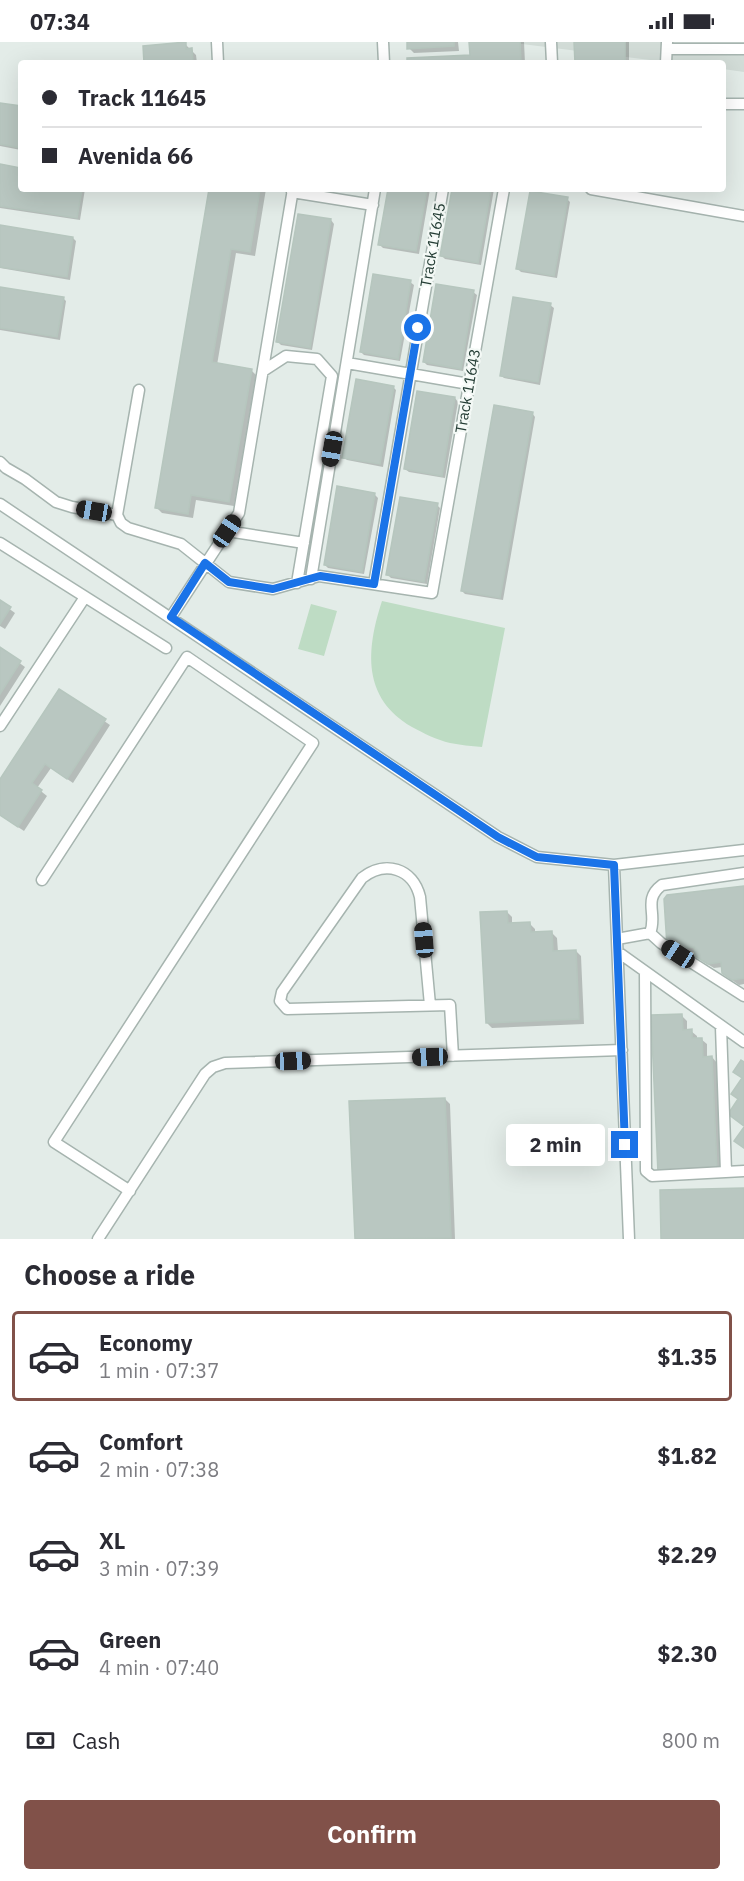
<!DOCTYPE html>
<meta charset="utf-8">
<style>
:root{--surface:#fff;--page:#f2f2f3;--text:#2b2b33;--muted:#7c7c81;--line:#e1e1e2;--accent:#815149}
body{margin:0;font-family:"IBM Plex Sans",sans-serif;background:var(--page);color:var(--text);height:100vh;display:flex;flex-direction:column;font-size:22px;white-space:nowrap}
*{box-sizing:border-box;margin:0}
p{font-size:20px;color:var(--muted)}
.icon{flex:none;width:33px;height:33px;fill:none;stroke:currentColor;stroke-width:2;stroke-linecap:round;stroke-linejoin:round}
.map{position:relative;height:1197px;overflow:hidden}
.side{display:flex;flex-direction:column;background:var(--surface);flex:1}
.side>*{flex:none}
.top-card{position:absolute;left:18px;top:18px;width:708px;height:132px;border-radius:6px;box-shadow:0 6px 24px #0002;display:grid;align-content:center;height:132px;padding:0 24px;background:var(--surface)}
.end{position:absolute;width:27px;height:27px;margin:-14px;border:8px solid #1a73e8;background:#fff;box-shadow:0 0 0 3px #fff}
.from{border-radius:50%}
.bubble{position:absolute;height:42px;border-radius:6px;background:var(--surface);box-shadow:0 6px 24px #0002;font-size:20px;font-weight:700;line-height:42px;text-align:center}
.car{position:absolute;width:18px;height:36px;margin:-18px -9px;border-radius:8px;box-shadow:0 0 4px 2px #0007;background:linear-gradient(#222 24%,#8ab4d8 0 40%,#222 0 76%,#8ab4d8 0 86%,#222 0)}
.top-card b{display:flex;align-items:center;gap:21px;height:57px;font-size:22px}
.top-card b+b{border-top:2px solid var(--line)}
.top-card i{width:15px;height:15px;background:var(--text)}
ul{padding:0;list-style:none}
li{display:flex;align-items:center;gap:18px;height:90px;margin:0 12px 9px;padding:0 12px;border:3px solid transparent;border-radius:6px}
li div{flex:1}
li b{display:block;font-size:22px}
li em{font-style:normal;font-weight:700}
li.active{border-color:var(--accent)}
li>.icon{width:54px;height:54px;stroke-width:1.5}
h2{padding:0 24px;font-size:27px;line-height:72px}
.pay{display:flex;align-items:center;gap:15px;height:66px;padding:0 24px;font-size:22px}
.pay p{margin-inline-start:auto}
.action{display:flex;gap:12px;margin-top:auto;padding:12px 24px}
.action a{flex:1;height:69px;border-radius:6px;background:var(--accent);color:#fff;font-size:24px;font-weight:700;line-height:69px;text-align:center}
.status{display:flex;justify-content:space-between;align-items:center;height:42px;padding:0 30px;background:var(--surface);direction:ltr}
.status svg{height:16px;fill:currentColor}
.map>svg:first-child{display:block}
</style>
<div class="status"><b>07:34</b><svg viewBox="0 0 49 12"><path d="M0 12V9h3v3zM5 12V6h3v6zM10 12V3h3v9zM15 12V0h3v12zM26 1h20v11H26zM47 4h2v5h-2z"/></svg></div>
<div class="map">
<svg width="744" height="1197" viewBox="0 0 744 1197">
<rect width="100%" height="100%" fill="#e3ece8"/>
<path fill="#d2dcd7" d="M505 0H744V30L723 27V21H674Z"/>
<path fill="#bedcc4" d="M382 559 505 586 482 705C471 704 460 703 450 701 437 698 423 691 412 685 362 656 366 608 382 559Z
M311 562 337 569 324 614 298 607Z"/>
<path fill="#0003" d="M408 0H458L459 9 414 11 409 6Z
M471 0H524L525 21H408L472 14Z
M575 0H629V21H576Z
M185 2 196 13 197 21H146Z
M0 62 21 66V108L0 104Z
M0 124 21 127V147H85L80 178 0 166Z
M210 147H266L255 214 236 211 217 323 251 328 256 333 234 464 196 458 193 476 162 471 157 466Z
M389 147H430L419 212 383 206 380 203Z
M454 147H494L481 223 445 217 442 214Z
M567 157 570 160 557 236 521 230 518 227Z
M299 173 331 178 334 182 312 308 281 303 278 300Z
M0 185 73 196 76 199 70 238 0 226Z
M410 240 414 243 400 319 364 313 361 310Z
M0 246 63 256 66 259 60 298 0 288Z
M473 250 477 253 463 329 427 323 424 320Z
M550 263 554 266 540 343 504 336 501 333Z
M393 345 396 348 383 425 347 418 344 415Z
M455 356 458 360 445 436 409 430 405 427Z
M532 371 535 375 503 558 465 552 462 549Z
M374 452 378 456 364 532 328 526 325 523Z
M437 463 440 466 427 542 391 536 388 533Z
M0 560 15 571 5 587 0 584Z
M0 607 25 625 0 664Z
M60 649 110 683 73 741 51 726 37 746 47 754 24 789 0 773V740Z
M744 846V942L739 943 729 936 723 925 714 926 702 919 697 913 696 910 679 911 674 909Z
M507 870 512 875V882L529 881 535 887V891H552L557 896 558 910 576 909 581 914 584 982 492 986 487 981Z
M682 974 687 979V989H691L697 994V997H701L707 1002V1016L712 1015 717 1021 722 1133 660 1130Z
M445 1057 450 1062 455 1197H356L351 1061Z"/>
<path fill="#b9c7c1" stroke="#b6c6be" stroke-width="1.5" d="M186 0V7L192 6 193 21H144L143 4Z
M407 0H454V4L407 7Z
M469 0H520L521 21H407V16L470 13Z
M574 0H625V21H575Z
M0 61 21 64V106L0 102Z
M0 122 21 126V147H82L77 176 0 164Z
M209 147H260L250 210 231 207 212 320 252 327 229 460 191 453 188 472 155 466Z
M388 147H427L416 209 378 203Z
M452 147H491L478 221 440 214Z
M530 149 568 155 554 234 516 227Z
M298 172 331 177 310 306 276 300Z
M0 183 73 195 67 235 0 225Z
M373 232 411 238 398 317 360 310Z
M436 242 474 248 461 327 423 320Z
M0 245 64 255 57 295 0 286Z
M513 255 551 261 538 340 500 334Z
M356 337 394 344 380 422 342 416Z
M417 349 455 355 442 434 404 427Z
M494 363 533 370 500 556 461 549Z
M337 444 375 451 362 530 324 523Z
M400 455 438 461 424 540 386 533Z
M0 558 11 565 0 582Z
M0 605 21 619 0 652Z
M59 647 106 677 67 737 45 722 32 741 42 748 18 785 0 773V737Z
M744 844V936L732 938 722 931 721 920 708 922 695 914 694 905 672 907 667 904 664 857 667 853Z
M507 869 508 881 530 880 531 890 552 889 553 909 576 908 579 977 486 981 480 870Z
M682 972 683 988 692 987V996H702L703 1015 712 1014 717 1128 658 1131 651 973Z
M741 1018 744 1020V1084L728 1072 738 1057 731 1052 742 1036 733 1030Z
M445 1056 451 1196 355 1197 349 1059Z
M744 1085V1106L734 1099Z
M744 1146V1197H661L660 1148Z"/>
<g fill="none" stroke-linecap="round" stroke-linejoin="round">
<defs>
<path id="minor" d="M217 0 218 21
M383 0 384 21
M551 0 552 21
M667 7H744
M666 21 667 0
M723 62H744
M591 147 744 174
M292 150 373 163
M347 321 469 342
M263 329 286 314 317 317 332 334 297 541
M139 348 117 473 121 481 128 486 181 502 229 540 273 547 319 534 432 551 504 147
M0 420 6 426 25 437 56 460 72 465 117 473
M0 462 498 795 537 815 614 823 744 808
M227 489 304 501
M0 501 166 606
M311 537 375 147
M374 542 443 147
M171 575 239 471 293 147
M0 684 85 555
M614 823 629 1197
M42 838 187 615 313 701 54 1100 130 1149
M650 891C658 872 642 858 662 843L744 831
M650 891 661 901 744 954
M617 897 650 891
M618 910 744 1000
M645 930 646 1129 652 1134 744 1129
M430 963 420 855C413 826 385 818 362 836L282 950 280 959 287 967 450 963 453 1014
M721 985 726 1130
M98 1197 205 1032 213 1025 225 1021 622 1008"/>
</defs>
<use href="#minor" stroke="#a6b4af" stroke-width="13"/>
<use href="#minor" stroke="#fff" stroke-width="10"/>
</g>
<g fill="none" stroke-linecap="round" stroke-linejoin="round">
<path stroke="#1a73e8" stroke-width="8" d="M418 286 374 542 320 534 273 547 229 540 205 521 171 575 498 795 537 815 614 823 625 1103"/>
</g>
<g text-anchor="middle" stroke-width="4.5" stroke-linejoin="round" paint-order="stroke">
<g font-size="15" fill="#243d35" stroke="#f4f9f6">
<text transform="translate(433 203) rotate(-80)" y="5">Track 11645</text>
<text transform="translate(468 349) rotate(-80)" y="5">Track 11643</text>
</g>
</g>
</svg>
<i class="end from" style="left:418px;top:286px"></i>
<i class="end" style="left:625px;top:1103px"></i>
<div class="bubble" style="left:506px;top:1082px;width:99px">2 min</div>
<i class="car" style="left:332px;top:407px;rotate:190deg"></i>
<i class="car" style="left:94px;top:469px;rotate:280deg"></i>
<i class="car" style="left:227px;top:489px;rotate:34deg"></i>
<i class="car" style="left:424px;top:898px;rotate:355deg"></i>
<i class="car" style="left:678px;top:912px;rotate:303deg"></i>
<i class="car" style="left:430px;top:1015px;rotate:268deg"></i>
<i class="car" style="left:293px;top:1019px;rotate:88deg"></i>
<div class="top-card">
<b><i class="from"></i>Track 11645</b>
<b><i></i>Avenida 66</b>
</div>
</div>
<section class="side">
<h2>Choose a ride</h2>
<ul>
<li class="active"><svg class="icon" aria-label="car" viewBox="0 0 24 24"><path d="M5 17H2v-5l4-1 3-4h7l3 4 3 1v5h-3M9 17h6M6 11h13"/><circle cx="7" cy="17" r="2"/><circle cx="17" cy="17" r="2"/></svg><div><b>Economy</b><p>1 min · 07:37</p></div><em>$1.35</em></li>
<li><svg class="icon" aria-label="car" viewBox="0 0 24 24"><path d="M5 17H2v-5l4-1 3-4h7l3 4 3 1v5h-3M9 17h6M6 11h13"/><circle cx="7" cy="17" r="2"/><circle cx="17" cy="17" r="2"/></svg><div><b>Comfort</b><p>2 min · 07:38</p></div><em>$1.82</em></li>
<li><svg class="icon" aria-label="car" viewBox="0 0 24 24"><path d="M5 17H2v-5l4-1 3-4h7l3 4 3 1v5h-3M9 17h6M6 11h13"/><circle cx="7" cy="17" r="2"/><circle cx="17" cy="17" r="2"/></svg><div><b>XL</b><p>3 min · 07:39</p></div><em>$2.29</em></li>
<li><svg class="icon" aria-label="car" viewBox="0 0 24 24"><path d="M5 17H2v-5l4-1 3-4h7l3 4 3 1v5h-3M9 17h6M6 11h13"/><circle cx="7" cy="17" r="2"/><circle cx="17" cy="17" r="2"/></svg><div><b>Green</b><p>4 min · 07:40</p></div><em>$2.30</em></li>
</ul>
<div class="pay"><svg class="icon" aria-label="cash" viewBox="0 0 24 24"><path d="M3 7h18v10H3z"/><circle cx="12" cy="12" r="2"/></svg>Cash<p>800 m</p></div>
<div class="action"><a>Confirm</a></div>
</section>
